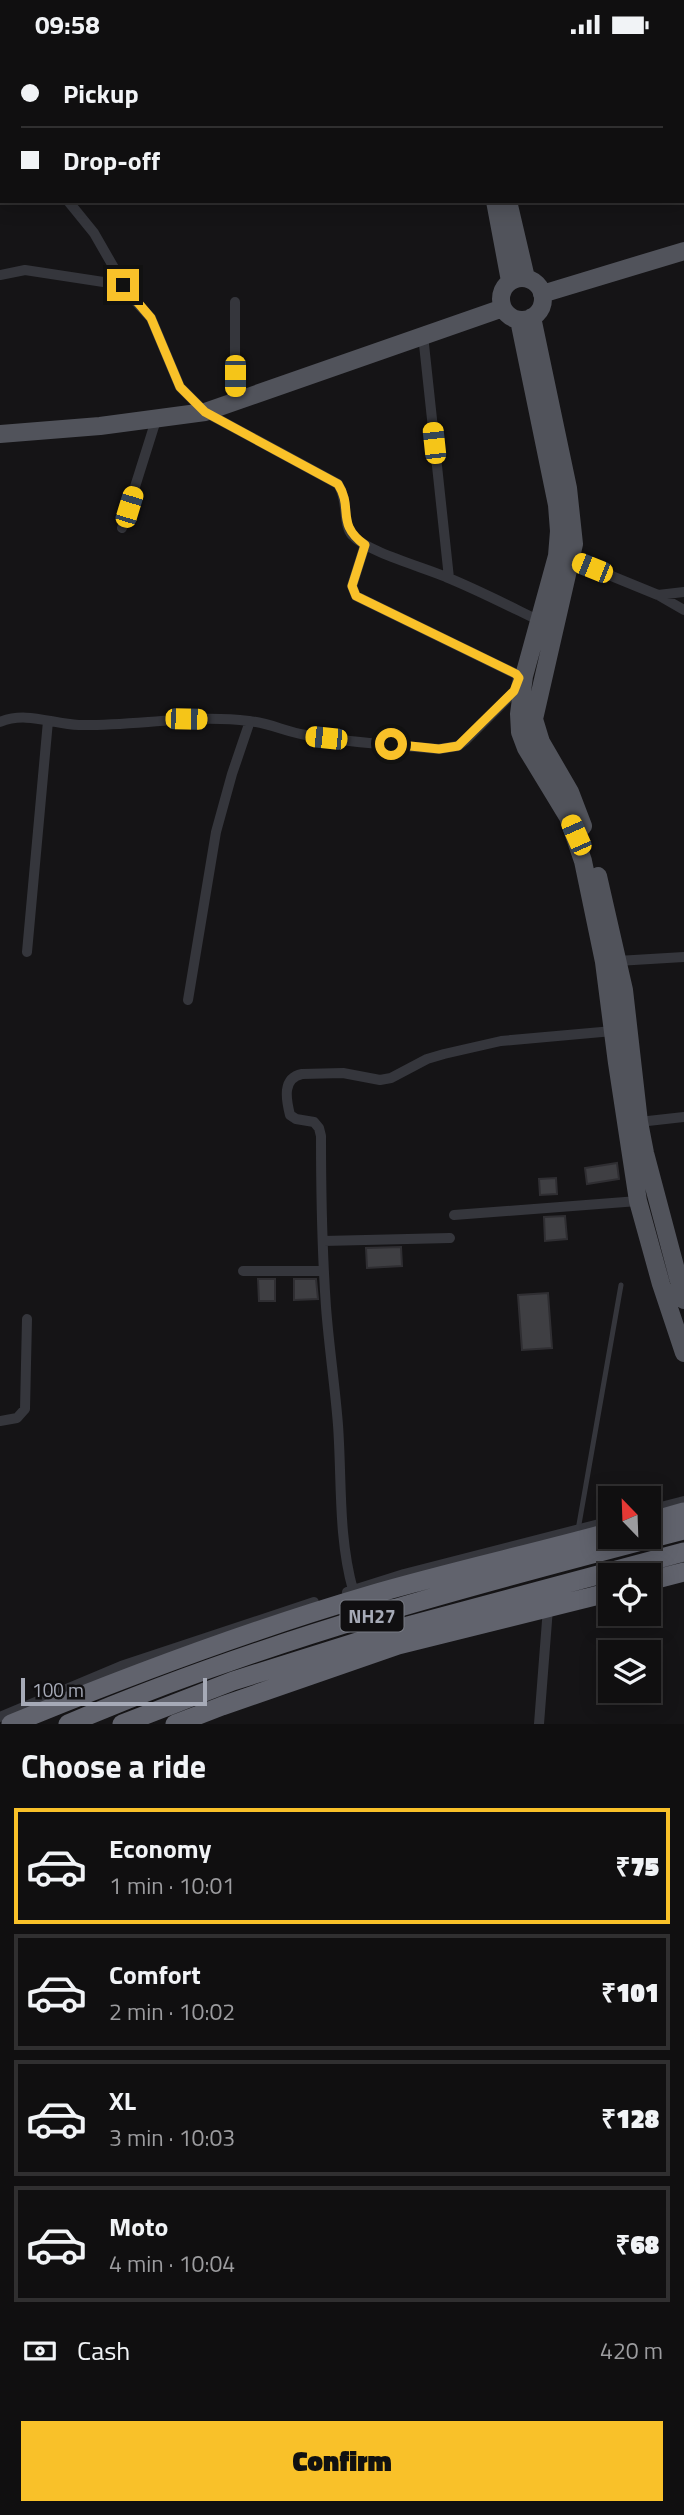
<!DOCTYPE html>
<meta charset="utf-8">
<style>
:root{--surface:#100f10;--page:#1e1d1e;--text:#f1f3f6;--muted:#9c9c9f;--line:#302f30;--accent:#f9c129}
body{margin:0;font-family:"Titillium Web",sans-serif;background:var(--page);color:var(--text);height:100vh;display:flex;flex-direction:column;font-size:26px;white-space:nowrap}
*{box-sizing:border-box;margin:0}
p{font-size:23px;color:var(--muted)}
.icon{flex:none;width:38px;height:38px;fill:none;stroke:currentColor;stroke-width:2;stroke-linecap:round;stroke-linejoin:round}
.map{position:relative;height:1675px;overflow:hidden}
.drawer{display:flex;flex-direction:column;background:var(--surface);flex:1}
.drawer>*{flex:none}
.top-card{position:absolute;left:0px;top:0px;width:684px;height:154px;box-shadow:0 4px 18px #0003,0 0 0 2px var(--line);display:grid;align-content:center;height:154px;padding:0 21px;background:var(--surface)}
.needle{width:46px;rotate:337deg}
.buttons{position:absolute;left:598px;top:1437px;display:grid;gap:14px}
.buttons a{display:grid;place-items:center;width:63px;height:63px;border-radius:0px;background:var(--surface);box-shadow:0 4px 18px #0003,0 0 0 2px var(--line);font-size:35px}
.scale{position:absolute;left:21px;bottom:18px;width:186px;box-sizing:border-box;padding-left:7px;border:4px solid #a6aab7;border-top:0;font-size:19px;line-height:24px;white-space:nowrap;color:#a6aab7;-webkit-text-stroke:5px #100f11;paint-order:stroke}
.end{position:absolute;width:32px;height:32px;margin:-16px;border:9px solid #f9c129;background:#111;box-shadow:0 0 0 4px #111}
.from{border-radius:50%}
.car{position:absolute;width:21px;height:42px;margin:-21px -10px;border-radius:9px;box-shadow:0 0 5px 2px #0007;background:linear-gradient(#f5c518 24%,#345 0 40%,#f5c518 0 76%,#345 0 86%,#f5c518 0)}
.top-card b{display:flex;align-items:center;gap:24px;height:66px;font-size:26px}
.top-card b+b{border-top:2px solid var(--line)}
.top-card i{width:18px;height:18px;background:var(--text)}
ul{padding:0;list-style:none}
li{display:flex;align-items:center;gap:21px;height:116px;margin:0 14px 10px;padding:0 7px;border:4px solid var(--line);border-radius:0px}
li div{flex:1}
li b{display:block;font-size:26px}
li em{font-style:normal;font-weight:800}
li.active{border-color:var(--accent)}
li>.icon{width:63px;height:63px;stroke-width:1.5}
h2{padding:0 21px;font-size:32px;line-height:84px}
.pay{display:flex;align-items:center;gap:18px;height:77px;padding:0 21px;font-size:26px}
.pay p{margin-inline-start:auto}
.button{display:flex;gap:14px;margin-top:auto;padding:14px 21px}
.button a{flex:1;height:80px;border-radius:0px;background:var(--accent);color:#111;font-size:28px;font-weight:800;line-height:80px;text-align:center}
.status{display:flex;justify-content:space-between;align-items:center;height:49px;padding:0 35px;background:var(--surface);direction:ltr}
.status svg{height:19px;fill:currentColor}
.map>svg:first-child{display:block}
</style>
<div class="status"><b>09:58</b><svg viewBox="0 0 49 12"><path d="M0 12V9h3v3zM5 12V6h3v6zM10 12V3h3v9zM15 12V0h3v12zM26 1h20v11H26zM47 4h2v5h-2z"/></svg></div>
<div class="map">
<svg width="684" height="1675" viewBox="0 0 684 1675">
<rect width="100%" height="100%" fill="#151416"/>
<path fill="#3f3f43" stroke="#2f2e32" stroke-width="2" d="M617 1114 619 1130 587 1135 585 1119Z
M556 1129 557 1145 540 1146 539 1130Z
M565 1167 567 1190 545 1192 544 1168Z
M401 1198 402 1217 367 1219 366 1199Z
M258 1230H275V1252H259Z
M294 1230H316L318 1250 294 1251Z
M548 1244 552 1299 522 1301 518 1246Z"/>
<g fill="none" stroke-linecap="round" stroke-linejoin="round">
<path stroke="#35363c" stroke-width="5" d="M578 1481 621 1236"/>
<path stroke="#35363c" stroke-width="10" d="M682 85 684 84
M0 101H2
M68 152 94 184 129 245 151 269 180 338 205 363 338 435C349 452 342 474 352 486 367 503 423 518 446 528 478 541 509 557 540 572
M0 226 25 221 123 236
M423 286 449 529
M235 352V253
M122 479 156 371
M570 510 658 546 684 561
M658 546 684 543
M0 673C26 662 52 675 79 676 136 677 192 665 249 672 269 674 287 683 306 686 350 694 395 696 439 700L458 697 465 692 515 642 518 629 516 625 356 547 352 537 365 496
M27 903 48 672
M617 912 684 908
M188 951 216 783 232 725 250 672
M639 1073 684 1068
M454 1166 638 1152
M323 1192 450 1189
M243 1222H324
M0 1372 17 1369 25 1360 27 1270
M649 1461 684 1452
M353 1541C338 1487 342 1432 338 1376 335 1337 329 1298 326 1258 322 1201 321 1144 321 1087L319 1079 314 1073 296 1070 290 1066C286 1050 282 1029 302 1025L343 1024 380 1031 391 1029 427 1010 444 1005 501 992 613 982
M347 1543 404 1525 611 1472
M0 1668 121 1617 314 1553
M539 1675 548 1559"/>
<path stroke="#51535b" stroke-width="18" d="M464 0V2
M477 0 478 2
M495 152 510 232
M508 152 526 229
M501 250a21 21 0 1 1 42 0a21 21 0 1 1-42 0Z
M542 245 684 202
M532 268 568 439 574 495 534 670 541 693 570 743 583 777
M519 271 557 456 559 482 557 507 524 627 519 665 520 683 526 699 568 768 583 812 604 913 617 1014 638 1152 661 1235 684 1304
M0 385 100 377 205 363 503 259
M598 827 624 941 639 1073 645 1104 684 1251"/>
<path stroke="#61636d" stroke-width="19" d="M649 1473 684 1463
M649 1532 684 1523
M11 1675C128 1627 247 1582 370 1546 449 1523 531 1505 611 1483
M68 1675C266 1590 476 1535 684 1481
M122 1675 233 1632 408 1577 684 1503
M175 1675 222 1657 398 1596 611 1543"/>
</g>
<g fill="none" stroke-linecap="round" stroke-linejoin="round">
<path stroke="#f9c129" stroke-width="9" d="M123 236 151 269 180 338 205 363 338 435C354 460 335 474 365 496L352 537 356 547 516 625 519 629 514 642 458 697 439 700 391 695"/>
</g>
<g text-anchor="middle" stroke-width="5" stroke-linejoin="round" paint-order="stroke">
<rect fill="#100f11" stroke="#797c85" stroke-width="2" x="340.5" y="1551.5" width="63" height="31" rx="5"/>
<g font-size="19" font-weight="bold" fill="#a6aab7">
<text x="372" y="1574">NH27</text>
</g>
</g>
</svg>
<div class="buttons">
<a><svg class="needle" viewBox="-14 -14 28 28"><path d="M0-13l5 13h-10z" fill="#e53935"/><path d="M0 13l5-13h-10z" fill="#9c9c9f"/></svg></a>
<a><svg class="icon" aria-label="locate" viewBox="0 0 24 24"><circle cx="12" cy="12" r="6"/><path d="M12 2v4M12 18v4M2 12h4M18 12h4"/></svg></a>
<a><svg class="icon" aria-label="layers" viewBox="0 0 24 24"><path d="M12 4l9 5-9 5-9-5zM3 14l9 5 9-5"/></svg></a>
</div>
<div class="scale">100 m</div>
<i class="end from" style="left:391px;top:695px"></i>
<i class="end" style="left:123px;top:236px"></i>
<i class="car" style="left:235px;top:327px;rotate:180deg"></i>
<i class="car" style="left:434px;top:394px;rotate:354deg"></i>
<i class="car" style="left:129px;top:458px;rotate:17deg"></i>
<i class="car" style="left:592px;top:519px;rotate:292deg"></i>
<i class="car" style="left:186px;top:670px;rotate:91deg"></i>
<i class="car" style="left:326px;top:689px;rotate:276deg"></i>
<i class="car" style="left:576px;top:786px;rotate:336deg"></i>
<div class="top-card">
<b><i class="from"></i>Pickup</b>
<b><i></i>Drop-off</b>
</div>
</div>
<section class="drawer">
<h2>Choose a ride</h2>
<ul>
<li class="active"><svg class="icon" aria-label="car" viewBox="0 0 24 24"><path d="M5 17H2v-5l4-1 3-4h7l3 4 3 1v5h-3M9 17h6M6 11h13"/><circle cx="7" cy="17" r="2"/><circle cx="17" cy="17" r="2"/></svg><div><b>Economy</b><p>1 min · 10:01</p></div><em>₹75</em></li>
<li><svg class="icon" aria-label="car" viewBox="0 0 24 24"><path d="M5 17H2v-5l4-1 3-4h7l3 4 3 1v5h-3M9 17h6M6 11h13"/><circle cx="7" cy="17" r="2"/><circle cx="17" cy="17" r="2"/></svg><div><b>Comfort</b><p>2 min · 10:02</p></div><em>₹101</em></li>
<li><svg class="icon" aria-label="car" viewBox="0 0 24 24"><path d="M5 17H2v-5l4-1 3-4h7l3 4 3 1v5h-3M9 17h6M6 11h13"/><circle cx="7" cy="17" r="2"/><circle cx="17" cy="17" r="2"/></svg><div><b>XL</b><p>3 min · 10:03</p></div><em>₹128</em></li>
<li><svg class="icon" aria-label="car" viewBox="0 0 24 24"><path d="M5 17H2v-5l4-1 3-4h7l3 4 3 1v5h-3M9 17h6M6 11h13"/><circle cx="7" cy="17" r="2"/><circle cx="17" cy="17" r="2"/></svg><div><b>Moto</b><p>4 min · 10:04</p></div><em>₹68</em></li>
</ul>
<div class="pay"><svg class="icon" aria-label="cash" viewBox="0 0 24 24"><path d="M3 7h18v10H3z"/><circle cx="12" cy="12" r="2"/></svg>Cash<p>420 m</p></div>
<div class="button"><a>Confirm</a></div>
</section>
